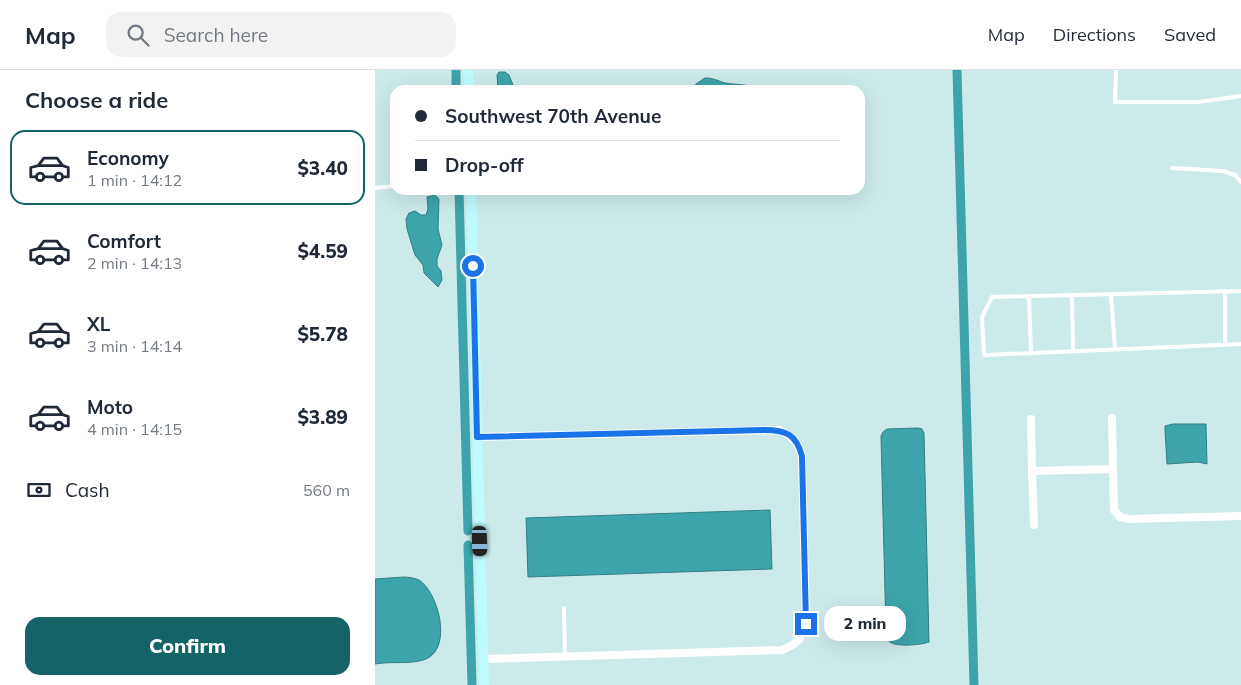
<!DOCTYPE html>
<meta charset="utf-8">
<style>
:root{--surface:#fff;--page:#f2f2f3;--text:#1f2937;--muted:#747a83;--line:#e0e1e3;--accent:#146367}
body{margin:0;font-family:Mulish,sans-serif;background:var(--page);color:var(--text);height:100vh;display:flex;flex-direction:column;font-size:19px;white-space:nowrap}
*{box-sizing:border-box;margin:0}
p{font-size:16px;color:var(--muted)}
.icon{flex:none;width:28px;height:28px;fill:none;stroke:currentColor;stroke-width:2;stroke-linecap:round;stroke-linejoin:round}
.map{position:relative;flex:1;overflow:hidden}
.drawer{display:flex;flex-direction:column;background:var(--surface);width:375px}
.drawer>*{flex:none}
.guide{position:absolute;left:15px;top:15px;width:475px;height:110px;border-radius:15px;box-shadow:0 5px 20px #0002;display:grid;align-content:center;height:110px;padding:0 25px;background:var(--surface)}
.end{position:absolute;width:22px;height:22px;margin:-11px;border:6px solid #1a73e8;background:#fff;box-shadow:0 0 0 2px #fff}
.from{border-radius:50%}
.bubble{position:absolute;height:35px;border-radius:15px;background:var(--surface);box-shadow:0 5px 20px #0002;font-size:16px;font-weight:800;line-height:35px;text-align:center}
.car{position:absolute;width:15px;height:30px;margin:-15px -8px;border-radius:6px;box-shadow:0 0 4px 1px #0007;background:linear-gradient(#222 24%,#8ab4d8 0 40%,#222 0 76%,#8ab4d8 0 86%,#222 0)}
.guide b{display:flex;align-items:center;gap:18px;height:48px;font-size:19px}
.guide b+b{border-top:1px solid var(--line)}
.guide i{width:12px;height:12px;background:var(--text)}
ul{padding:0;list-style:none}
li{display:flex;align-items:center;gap:15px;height:75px;margin:0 10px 8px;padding:0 15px;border:2px solid transparent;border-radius:15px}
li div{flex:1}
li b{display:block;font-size:19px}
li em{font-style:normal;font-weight:800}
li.current{border-color:var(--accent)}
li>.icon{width:45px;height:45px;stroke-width:1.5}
h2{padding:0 25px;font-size:22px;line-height:60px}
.pay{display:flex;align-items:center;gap:12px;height:55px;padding:0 25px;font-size:19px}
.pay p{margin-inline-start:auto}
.action{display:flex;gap:10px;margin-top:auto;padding:10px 25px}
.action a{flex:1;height:58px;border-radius:15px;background:var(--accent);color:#fff;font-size:20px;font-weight:800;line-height:58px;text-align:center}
header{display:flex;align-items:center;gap:30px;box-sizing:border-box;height:70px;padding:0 25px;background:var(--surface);border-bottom:1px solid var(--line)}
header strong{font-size:24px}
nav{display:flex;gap:28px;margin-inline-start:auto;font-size:18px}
.search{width:350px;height:45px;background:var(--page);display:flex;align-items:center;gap:12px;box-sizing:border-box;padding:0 18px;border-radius:15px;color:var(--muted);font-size:19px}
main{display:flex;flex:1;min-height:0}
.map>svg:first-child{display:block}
</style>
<header>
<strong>Map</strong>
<div class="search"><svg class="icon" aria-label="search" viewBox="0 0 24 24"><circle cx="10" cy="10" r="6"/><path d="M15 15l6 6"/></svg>Search here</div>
<nav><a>Map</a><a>Directions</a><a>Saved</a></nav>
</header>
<main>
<section class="drawer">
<h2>Choose a ride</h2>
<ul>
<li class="current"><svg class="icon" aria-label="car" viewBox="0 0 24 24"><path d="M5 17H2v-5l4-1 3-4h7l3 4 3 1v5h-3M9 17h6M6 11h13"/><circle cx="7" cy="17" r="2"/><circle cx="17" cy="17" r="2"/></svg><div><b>Economy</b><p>1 min · 14:12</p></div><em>$3.40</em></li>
<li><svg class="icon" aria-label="car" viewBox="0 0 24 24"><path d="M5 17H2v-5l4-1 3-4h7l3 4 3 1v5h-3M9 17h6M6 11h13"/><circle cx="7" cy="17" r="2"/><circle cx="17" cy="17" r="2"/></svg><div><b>Comfort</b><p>2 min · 14:13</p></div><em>$4.59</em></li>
<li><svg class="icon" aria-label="car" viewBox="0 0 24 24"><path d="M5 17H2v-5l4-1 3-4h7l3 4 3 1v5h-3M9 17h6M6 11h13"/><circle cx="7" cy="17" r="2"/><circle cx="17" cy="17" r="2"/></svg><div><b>XL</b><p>3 min · 14:14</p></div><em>$5.78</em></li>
<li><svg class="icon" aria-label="car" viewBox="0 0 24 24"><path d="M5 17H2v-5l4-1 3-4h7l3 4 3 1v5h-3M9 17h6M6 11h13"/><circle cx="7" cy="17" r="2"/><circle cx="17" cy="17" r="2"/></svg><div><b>Moto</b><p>4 min · 14:15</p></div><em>$3.89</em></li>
</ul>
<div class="pay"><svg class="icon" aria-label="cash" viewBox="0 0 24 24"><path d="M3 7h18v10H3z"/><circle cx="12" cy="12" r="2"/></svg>Cash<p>560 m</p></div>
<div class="action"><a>Confirm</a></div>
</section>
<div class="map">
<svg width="866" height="615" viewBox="0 0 866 615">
<rect width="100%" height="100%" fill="#cdeaeb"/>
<path fill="#3ca4aa" stroke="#337f83" d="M124 2H130L134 5 140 20H123L122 5Z
M330 8C339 8 343 11 350 13 362 15 376 14 386 20H318L321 14Z
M60 125 64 129 63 159 67 175 62 189V196L66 201 67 210 63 217 49 203 48 195 40 185 32 159 31 149 34 143 40 141 46 145H51L53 139 52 127Z
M798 354H831L832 394 823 392 792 394 790 360V356Z
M543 358 547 359 549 363 554 572C546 575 517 578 513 570 511 567 512 564 511 561L506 366 508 362 512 359Z
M395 440 397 499 153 507 151 448Z
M29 507C33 507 40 508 44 510 63 522 77 575 53 588 41 595 15 591 0 594V509Z"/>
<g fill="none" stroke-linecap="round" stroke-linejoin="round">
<path stroke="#3ca4aa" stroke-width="9" d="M81 0V20
M582 0 599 615
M84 120 93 461
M93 475 97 615"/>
<path stroke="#fff" stroke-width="4" d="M741 0 740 32H824L866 26
M797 98 848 101 860 105 866 112
M0 118 20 116
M850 221V275
M866 221 617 227 607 247 609 285 866 274
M736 224 740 279
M697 225 698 281
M654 227 656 283
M189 538 190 586"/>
<path stroke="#fff" stroke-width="8" d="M737 348 738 399
M656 349 657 401 738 399 739 440 745 447 754 449 866 446
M102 367 404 360C417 366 423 372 427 386L431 554C426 570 422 574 407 580L108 589
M657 401 659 455"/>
<path stroke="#befbfe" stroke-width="10" d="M93 0 94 20
M96 120 109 615"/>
</g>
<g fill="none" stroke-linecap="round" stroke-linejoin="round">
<path stroke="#1a73e8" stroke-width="6" d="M98 196 102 367 389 360C411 360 421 364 427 386L431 554"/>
</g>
</svg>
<i class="end from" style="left:98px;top:196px"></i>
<i class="end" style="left:431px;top:554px"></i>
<div class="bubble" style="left:449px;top:536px;width:82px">2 min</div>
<i class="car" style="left:105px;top:471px;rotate:178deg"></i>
<div class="guide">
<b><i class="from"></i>Southwest 70th Avenue</b>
<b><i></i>Drop-off</b>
</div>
</div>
</main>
